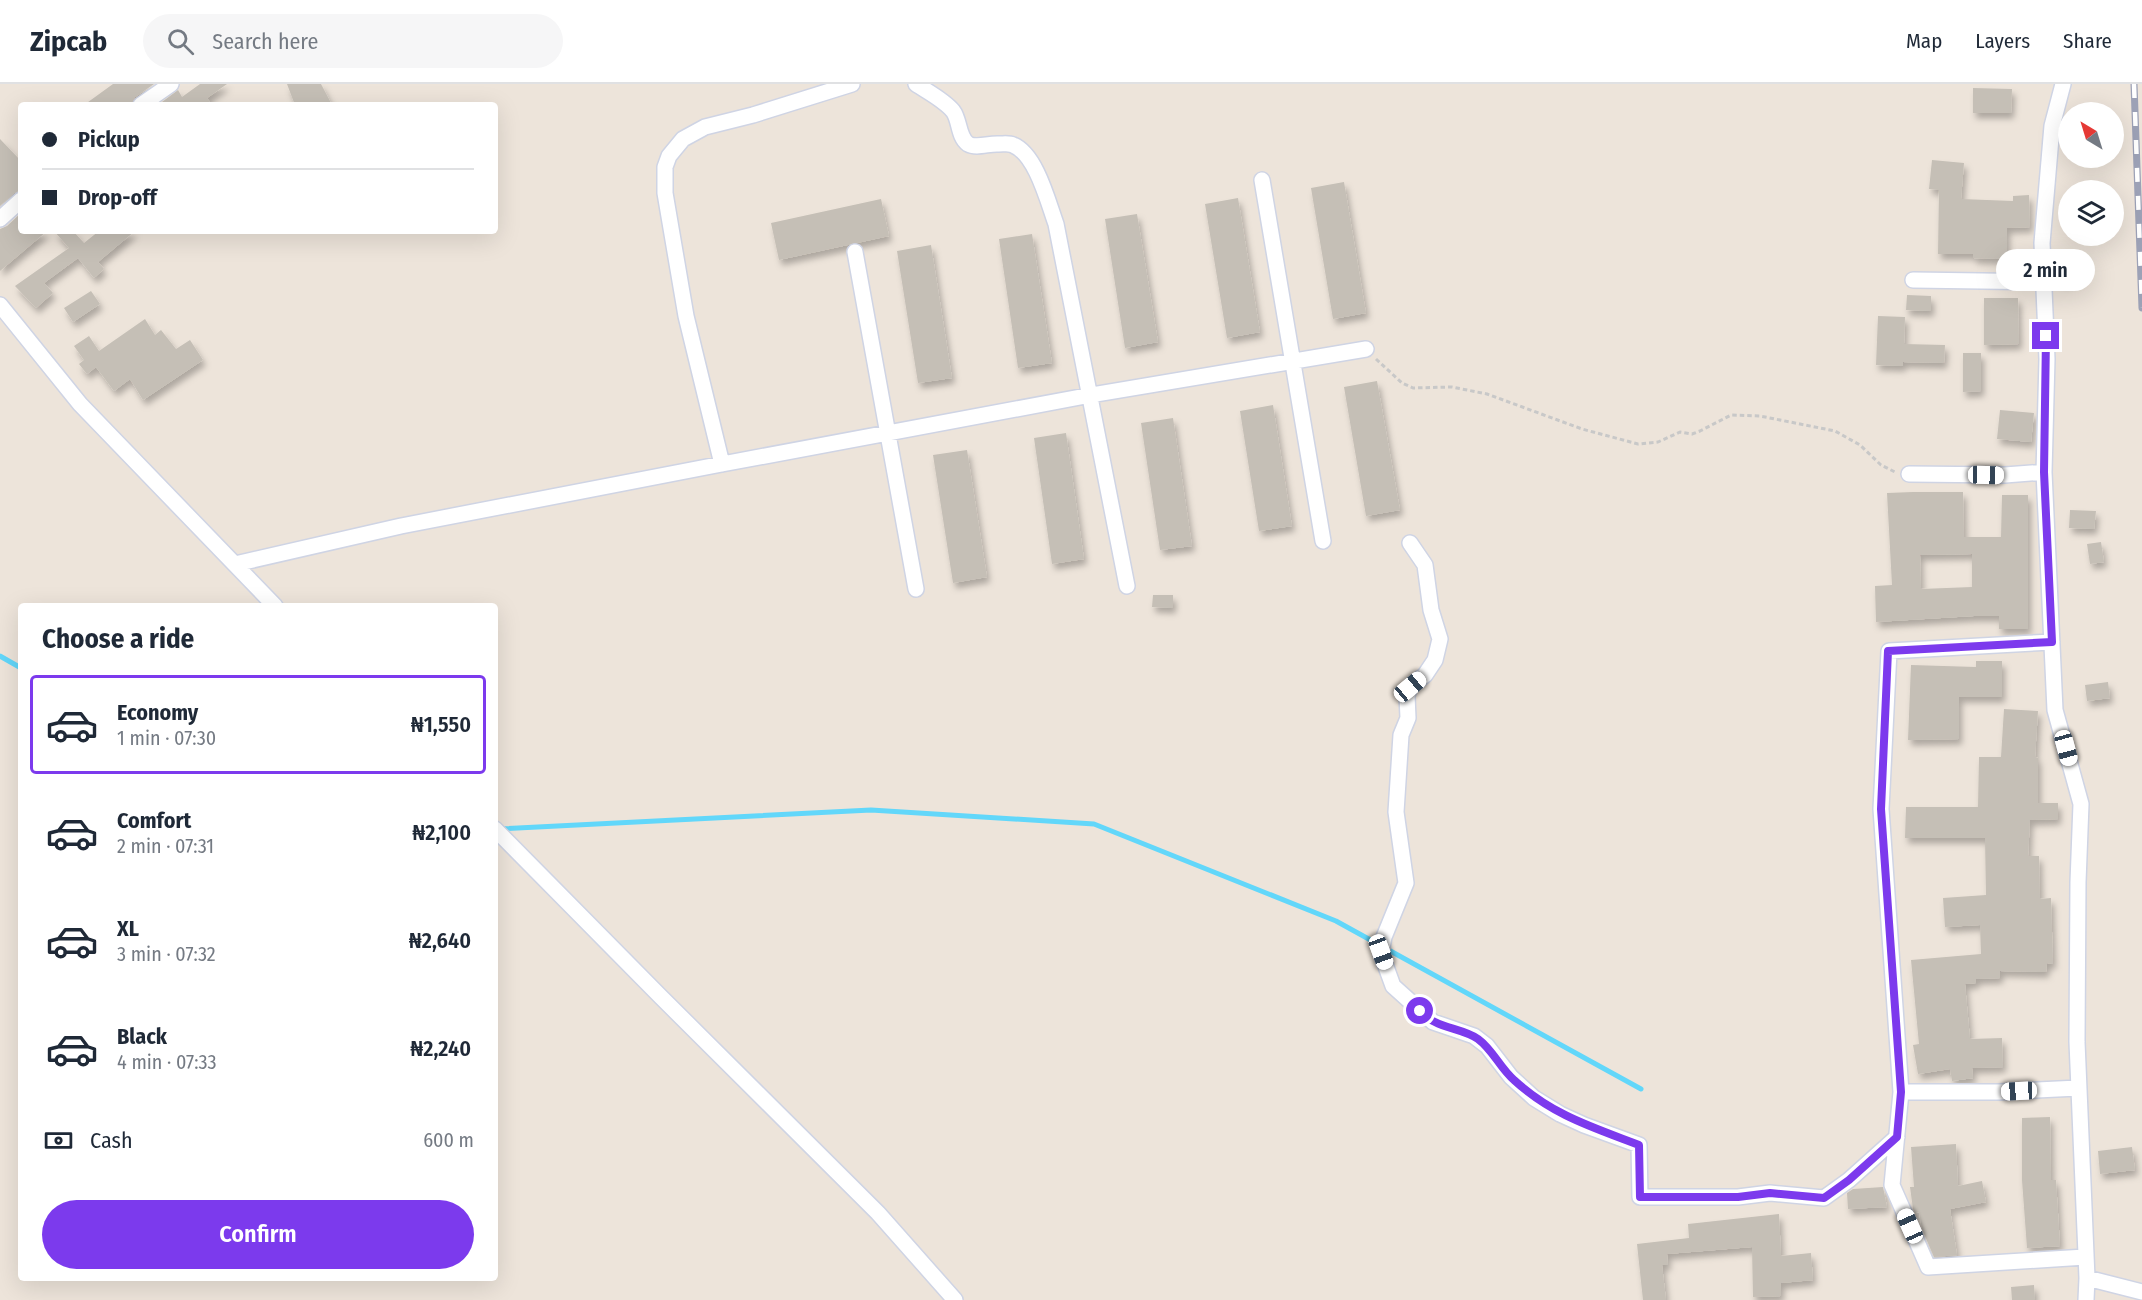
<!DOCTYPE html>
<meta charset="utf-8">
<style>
:root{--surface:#fff;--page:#f6f6f7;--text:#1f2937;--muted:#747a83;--line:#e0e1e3;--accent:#7c3aed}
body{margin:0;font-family:"Fira Sans Condensed",sans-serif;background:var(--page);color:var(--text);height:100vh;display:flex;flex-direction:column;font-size:22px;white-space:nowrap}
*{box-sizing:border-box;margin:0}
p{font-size:20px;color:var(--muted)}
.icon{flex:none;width:33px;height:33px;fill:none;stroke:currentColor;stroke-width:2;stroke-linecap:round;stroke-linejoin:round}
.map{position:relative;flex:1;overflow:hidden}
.drawer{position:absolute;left:18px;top:519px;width:480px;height:678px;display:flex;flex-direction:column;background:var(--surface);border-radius:6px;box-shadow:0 6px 24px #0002}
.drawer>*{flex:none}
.guide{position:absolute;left:18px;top:18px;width:480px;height:132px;border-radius:6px;box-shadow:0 6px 24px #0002;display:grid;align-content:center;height:132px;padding:0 24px;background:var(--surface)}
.needle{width:39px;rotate:322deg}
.controls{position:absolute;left:2058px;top:18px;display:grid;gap:12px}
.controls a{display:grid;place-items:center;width:66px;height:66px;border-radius:50%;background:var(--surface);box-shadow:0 6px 24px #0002;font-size:30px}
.end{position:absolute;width:27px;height:27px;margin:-14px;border:8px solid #7c3aed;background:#fff;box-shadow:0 0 0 3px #fff}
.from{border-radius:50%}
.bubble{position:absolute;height:42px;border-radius:21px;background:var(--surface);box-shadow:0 6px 24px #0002;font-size:20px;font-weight:600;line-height:42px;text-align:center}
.car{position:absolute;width:18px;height:36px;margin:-18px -9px;border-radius:8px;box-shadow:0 0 4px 2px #0007;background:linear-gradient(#fff 24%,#345 0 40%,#fff 0 76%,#345 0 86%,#fff 0)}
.guide b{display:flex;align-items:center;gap:21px;height:57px;font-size:22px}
.guide b+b{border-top:2px solid var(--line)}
.guide i{width:15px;height:15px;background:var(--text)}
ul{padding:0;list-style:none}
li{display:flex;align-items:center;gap:18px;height:99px;margin:0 12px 9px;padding:0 12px;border:3px solid transparent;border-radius:6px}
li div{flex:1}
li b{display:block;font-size:22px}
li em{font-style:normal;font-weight:600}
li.on{border-color:var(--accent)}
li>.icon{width:54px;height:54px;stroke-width:1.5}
h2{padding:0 24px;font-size:27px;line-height:72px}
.pay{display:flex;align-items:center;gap:15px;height:66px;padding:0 24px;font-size:22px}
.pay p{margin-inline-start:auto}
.action{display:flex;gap:12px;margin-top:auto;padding:12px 24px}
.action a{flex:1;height:69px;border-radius:36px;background:var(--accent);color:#fff;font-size:24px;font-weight:600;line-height:69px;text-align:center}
header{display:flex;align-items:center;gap:36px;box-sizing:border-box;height:84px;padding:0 30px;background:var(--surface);border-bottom:2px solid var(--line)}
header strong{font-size:28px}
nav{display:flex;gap:33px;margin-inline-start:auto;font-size:21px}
.search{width:420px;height:54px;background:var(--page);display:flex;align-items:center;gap:15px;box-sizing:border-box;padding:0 21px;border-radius:33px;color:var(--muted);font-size:22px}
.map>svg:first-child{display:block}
</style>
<header>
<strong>Zipcab</strong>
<div class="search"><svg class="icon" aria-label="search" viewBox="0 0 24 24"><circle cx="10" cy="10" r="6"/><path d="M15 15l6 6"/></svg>Search here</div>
<nav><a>Map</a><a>Layers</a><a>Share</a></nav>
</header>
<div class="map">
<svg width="2142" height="1216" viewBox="0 0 2142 1216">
<defs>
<filter id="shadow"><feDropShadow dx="3" dy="5.5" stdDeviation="3" flood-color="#0004"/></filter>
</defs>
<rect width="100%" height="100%" fill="#ede4da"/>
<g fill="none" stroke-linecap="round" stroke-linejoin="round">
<path stroke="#62d7fa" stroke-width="5" d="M0 572 21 584
M500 745 871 726 1094 740 1336 837 1641 1005"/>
</g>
<path fill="#c5bfb6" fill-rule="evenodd" filter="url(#shadow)" d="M113 0H154L135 13 131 21H84Z
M200 0H227L207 14 212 21H158L178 6 182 13Z
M287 0H321L332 21H295Z
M1973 4 2012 5 2011 29H1973Z
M0 55 21 77V106L14 109 0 122Z
M1932 76 1964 79 1961 115 2013 117V112L2029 111 2030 143 2007 144V175L1973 174V170H1938L1939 106 1929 105Z
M1344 98 1366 229 1333 235 1311 104Z
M1238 114 1260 248 1227 254 1205 120Z
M881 115 889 152 779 176 771 139Z
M21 129V147H47L0 187V145L7 142Z
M1137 130 1158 258 1125 264 1105 135Z
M54 147H73L84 159 99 147H135L98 178 104 185 94 194 78 174 44 199 53 209 36 224 15 202 69 164Z
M1032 150 1052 279 1018 284 999 155Z
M931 161 952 294 918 299 897 167Z
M2077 174 2080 194 2061 198 2058 177Z
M91 207 100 220 73 238 64 224Z
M1907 211 1931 212V227L1906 226Z
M1984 214H2018L2019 260 1984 261Z
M1878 232 1905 233 1904 260 1945 261 1944 279 1903 278V282L1876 281Z
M145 235 155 251 161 246 176 265 190 256 203 276 143 316 130 295 114 307 96 283 87 290 79 280 84 276 74 262 89 252 99 267Z
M1963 269H1981V307L1963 308Z
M1377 297 1400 426 1366 432 1344 303Z
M1273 321 1292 442 1259 447 1240 327Z
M2000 326 2034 329 2031 358 1997 355Z
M1173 334 1192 462 1160 466 1141 339Z
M1066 349 1084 475 1052 480 1034 354Z
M967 366 987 493 953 499 933 371Z
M1913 408H1963L1964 453H2001L2002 411H2028V545H1999V532H1974L1876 538 1875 502 1892 501 1887 409ZM1972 470V503L1921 505 1920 471Z
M2070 426 2096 427 2094 445 2069 444Z
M2101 458 2104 478 2090 480 2087 460Z
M1153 511H1173V524L1152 523Z
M1976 577H2002V613H1959V655L1908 656 1911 581 1976 583Z
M2108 598 2110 614 2087 617 2085 601Z
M2004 625 2038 627 2035 673 2038 674V719H2058V735L2030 736 2028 772H2039L2040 815 2051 814 2053 880 2047 879 2046 888 2000 887V894L1976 895V899L1965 900 1970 955 2002 954 2003 983 1972 984 1973 994 1952 997 1950 985 1918 990 1913 961 1919 960 1911 876 1981 870 1980 841 1945 843 1943 814 1986 811 1985 754H1905L1906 723H1978L1979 673H2001Z
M2050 1033 2051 1096H2056L2060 1162 2027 1164 2022 1096V1034Z
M1956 1060 1958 1102 1982 1097 1986 1118 1950 1125 1957 1171 1934 1173 1922 1145 1919 1128 1915 1129 1913 1125 1910 1103H1914L1911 1063Z
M2132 1063 2135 1086 2100 1090 2098 1067Z
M1883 1103 1887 1123 1848 1125 1847 1109 1853 1105Z
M1779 1130 1781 1172 1811 1169 1813 1196 1781 1199V1212L1753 1213 1752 1163 1667 1170 1668 1181H1662L1666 1216H1643L1637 1160 1689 1154 1688 1140Z
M2034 1201 2035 1216H2012L2011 1203Z"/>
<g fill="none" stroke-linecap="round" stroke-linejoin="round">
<defs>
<path id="minor" d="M916 0C928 8 944 16 953 27 960 36 958 53 968 60 977 65 989 59 999 60 1004 60 1009 59 1013 61 1036 70 1048 118 1056 140L1127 502
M2063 0 2052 42 2042 159 2047 275 2044 388 2055 626 2081 720 2078 798 2077 958 2087 1194 2086 1216
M141 21 171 0
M1262 96 1323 457
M0 135 21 116
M855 168 916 505
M1913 196 2045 198
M0 221 80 320 275 522
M722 380 686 232 665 109V83L669 72 683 55 705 43 753 31 852 0
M1909 390 2005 391 2044 388
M1410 459 1425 481 1431 526 1440 555 1435 576 1425 591 1410 603 1407 612 1408 634 1401 651 1396 728 1406 799 1384 853 1381 869 1393 902 1433 938 1474 952 1487 962 1511 993 1534 1014 1560 1030 1584 1041 1639 1061 1640 1113H1738L1770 1109 1824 1114 1849 1096 1897 1053
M235 480 401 442 722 380 1091 311 1366 265
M2052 558 1889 567 1881 725 1901 1008 1892 1101 1928 1183 2085 1173
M495 745 661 913 878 1129 955 1216
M1901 1008H1999L2078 1004
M2087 1194 2142 1208"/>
</defs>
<use href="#minor" stroke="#cfd4e4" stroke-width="18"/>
<path stroke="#c8c8c8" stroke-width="3" stroke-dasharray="4.5 3" stroke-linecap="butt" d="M1376 275 1402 299 1413 304 1452 303 1487 310 1582 345 1638 360 1658 358 1680 348 1692 350 1700 347 1731 331 1760 332 1835 347 1860 361 1881 381 1895 388"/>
<use href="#minor" stroke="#fff" stroke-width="15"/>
<defs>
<path id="rail" d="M2134 0 2142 224"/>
</defs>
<use href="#rail" stroke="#9ca1b6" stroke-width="7"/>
<use href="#rail" stroke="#fff" stroke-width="4.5" stroke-dasharray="14" stroke-linecap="butt"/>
</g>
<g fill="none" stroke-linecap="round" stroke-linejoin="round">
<path stroke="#7c3aed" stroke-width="8" d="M1420 927C1425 931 1429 936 1435 938 1448 945 1465 946 1478 955 1493 966 1500 984 1514 996 1552 1031 1592 1043 1639 1061L1640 1113H1738L1770 1109 1824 1114 1849 1096 1897 1053 1901 1008 1881 725 1888 567 2052 558 2044 388 2046 252"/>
</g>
</svg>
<div class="controls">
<a><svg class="needle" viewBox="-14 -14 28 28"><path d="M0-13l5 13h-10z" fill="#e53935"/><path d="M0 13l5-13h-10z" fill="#747a83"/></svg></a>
<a><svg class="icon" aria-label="layers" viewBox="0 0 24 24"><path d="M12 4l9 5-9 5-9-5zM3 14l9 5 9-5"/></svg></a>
</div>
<i class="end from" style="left:1420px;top:927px"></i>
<i class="end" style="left:2046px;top:252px"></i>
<div class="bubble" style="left:1996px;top:165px;width:99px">2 min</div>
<i class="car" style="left:1986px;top:391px;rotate:91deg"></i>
<i class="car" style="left:1410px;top:603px;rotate:50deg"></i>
<i class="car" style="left:2066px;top:664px;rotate:165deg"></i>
<i class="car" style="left:1381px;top:868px;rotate:160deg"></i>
<i class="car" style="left:2019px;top:1007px;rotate:267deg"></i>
<i class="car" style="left:1910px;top:1142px;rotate:336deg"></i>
<div class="guide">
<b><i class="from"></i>Pickup</b>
<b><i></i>Drop-off</b>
</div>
<section class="drawer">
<h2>Choose a ride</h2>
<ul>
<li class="on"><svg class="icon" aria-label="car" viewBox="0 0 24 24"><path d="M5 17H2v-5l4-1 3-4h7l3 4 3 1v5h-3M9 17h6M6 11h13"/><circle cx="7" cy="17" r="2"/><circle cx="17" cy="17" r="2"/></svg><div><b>Economy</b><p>1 min · 07:30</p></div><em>₦1,550</em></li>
<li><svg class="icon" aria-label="car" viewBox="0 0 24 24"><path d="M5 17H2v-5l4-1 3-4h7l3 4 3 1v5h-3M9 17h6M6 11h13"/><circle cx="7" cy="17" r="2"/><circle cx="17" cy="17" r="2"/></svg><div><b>Comfort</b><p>2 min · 07:31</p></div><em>₦2,100</em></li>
<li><svg class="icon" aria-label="car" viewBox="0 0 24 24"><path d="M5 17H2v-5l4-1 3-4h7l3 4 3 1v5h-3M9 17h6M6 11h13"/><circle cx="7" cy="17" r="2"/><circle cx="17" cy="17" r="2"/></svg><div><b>XL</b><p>3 min · 07:32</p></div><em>₦2,640</em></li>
<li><svg class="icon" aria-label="car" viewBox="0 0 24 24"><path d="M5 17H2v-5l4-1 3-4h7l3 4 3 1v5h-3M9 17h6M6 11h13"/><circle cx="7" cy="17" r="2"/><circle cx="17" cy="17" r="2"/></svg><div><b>Black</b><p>4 min · 07:33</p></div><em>₦2,240</em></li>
</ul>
<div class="pay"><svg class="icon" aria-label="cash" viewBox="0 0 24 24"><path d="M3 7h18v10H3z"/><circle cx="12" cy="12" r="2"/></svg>Cash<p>600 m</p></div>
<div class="action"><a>Confirm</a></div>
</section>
</div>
